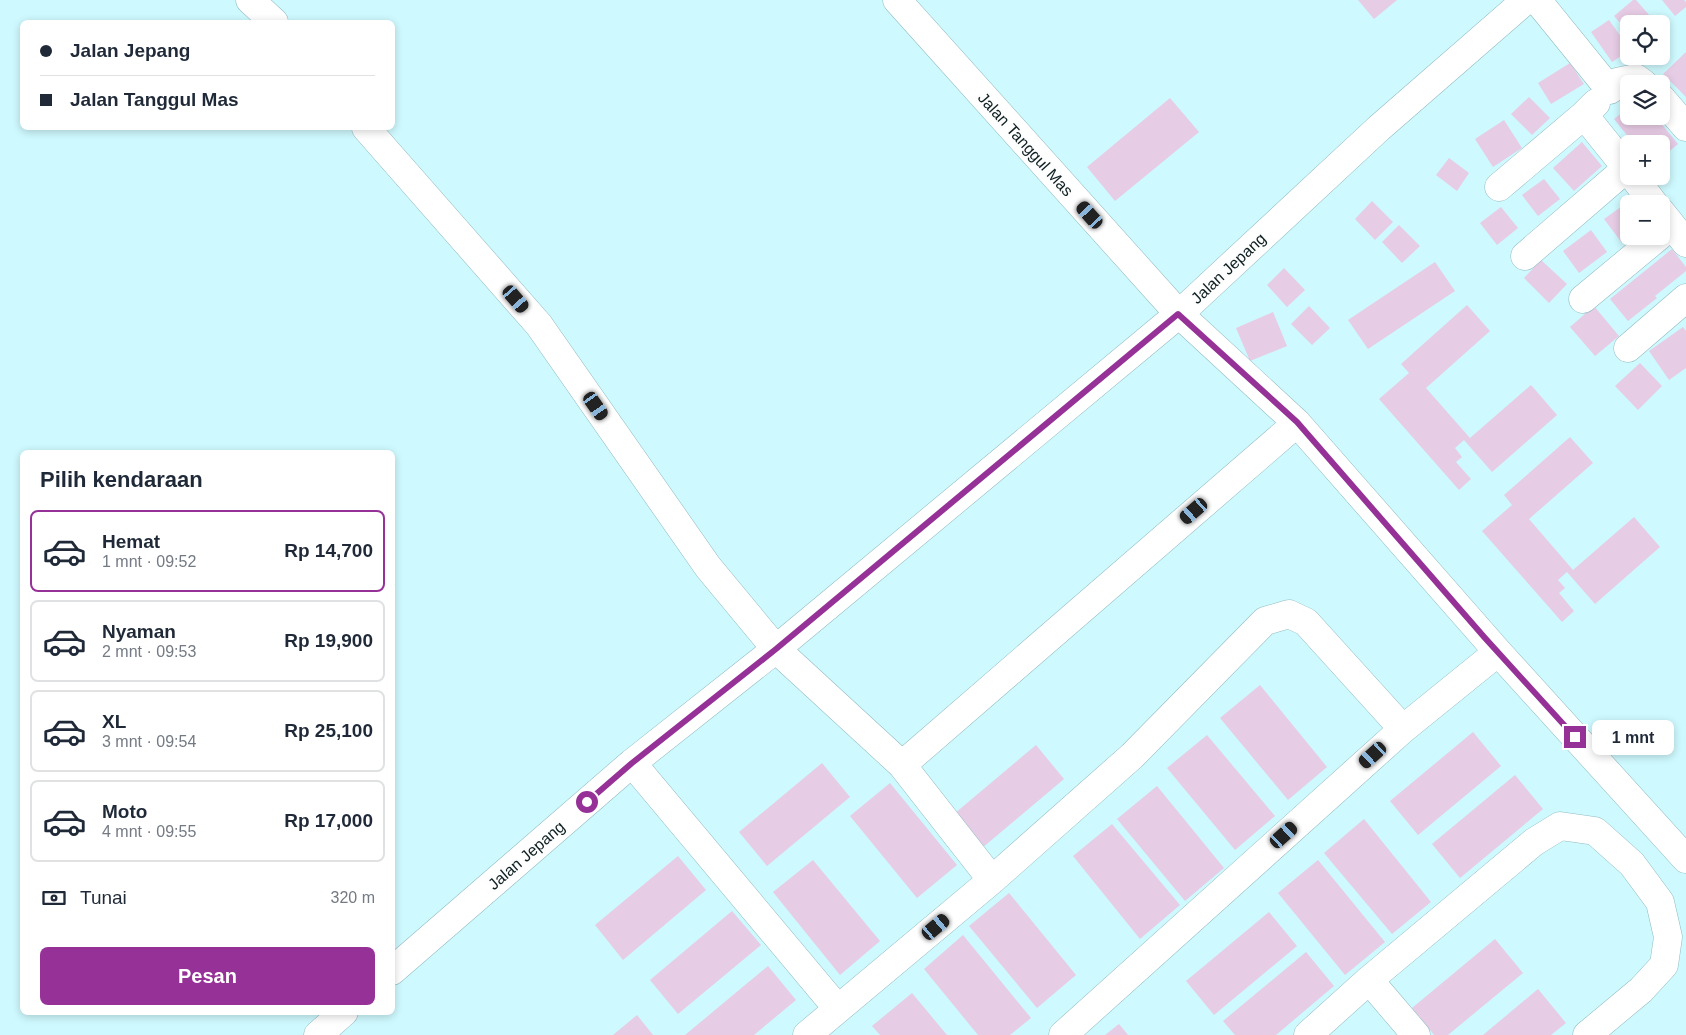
<!DOCTYPE html>
<html lang="id">
<meta charset="utf-8">
<style>
:root{--surface:#fff;--page:#f6f6f7;--text:#1f2937;--muted:#747a83;--line:#e0e1e3;--accent:#963297}
body{margin:0;font-family:Arial,sans-serif;background:var(--page);color:var(--text);height:100vh;display:flex;flex-direction:column;font-size:19px;white-space:nowrap}
*{box-sizing:border-box;margin:0}
p{font-size:16px;color:var(--muted)}
.icon{flex:none;width:28px;height:28px;fill:none;stroke:currentColor;stroke-width:2;stroke-linecap:round;stroke-linejoin:round}
.map{position:relative;flex:1;overflow:hidden}
.sheet{position:absolute;left:20px;top:450px;width:375px;height:565px;display:flex;flex-direction:column;background:var(--surface);border-radius:8px;box-shadow:0 2px 8px #0003}
.sheet>*{flex:none}
.hud{position:absolute;left:20px;top:20px;width:375px;height:110px;border-radius:8px;box-shadow:0 2px 8px #0003;display:grid;align-content:center;height:110px;padding:0 20px;background:var(--surface)}
.fabs{position:absolute;left:1620px;top:15px;display:grid;gap:10px}
.fabs a{display:grid;place-items:center;width:50px;height:50px;border-radius:8px;background:var(--surface);box-shadow:0 2px 8px #0003;font-size:25px}
.end{position:absolute;width:22px;height:22px;margin:-11px;border:6px solid #963297;background:#fff;box-shadow:0 0 0 2px #fff}
.from{border-radius:50%}
.bubble{position:absolute;height:35px;border-radius:8px;background:var(--surface);box-shadow:0 2px 8px #0003;font-size:16px;font-weight:800;line-height:35px;text-align:center}
.car{position:absolute;width:15px;height:30px;margin:-15px -8px;border-radius:6px;box-shadow:0 0 4px 1px #0007;background:linear-gradient(#222 24%,#8ab4d8 0 40%,#222 0 76%,#8ab4d8 0 86%,#222 0)}
.hud b{display:flex;align-items:center;gap:18px;height:48px;font-size:19px}
.hud b+b{border-top:1px solid var(--line)}
.hud i{width:12px;height:12px;background:var(--text)}
ul{padding:0;list-style:none}
li{display:flex;align-items:center;gap:15px;height:82px;margin:0 10px 8px;padding:0 10px;border:2px solid var(--line);border-radius:8px}
li div{flex:1}
li b{display:block;font-size:19px}
li em{font-style:normal;font-weight:800}
li.on{border-color:var(--accent)}
li>.icon{width:45px;height:45px;stroke-width:1.5}
h2{padding:0 20px;font-size:22px;line-height:60px}
.pay{display:flex;align-items:center;gap:12px;height:55px;padding:0 20px;font-size:19px}
.pay p{margin-inline-start:auto}
.primary-button{display:flex;gap:10px;margin-top:auto;padding:10px 20px}
.primary-button a{flex:1;height:58px;border-radius:8px;background:var(--accent);color:#fff;font-size:20px;font-weight:800;line-height:58px;text-align:center}
.map>svg:first-child{display:block}
</style>
<div class="map">
<svg width="1686" height="1035" viewBox="0 0 1686 1035">
<rect width="100%" height="100%" fill="#cef9fe"/>
<path fill="#e7cce5" d="M1358 0H1397L1374 19Z
M1633 0H1636L1657 24H1629V33L1614 16Z
M1662 0H1684L1686 2V7L1675 16Z
M1609 20 1629 48V51L1612 62 1591 32Z
M1686 52V97L1663 74Z
M1570 63 1584 84 1551 104 1538 83Z
M1529 97 1550 118 1532 135 1511 114Z
M1170 98 1199 132 1115 201 1087 167Z
M1629 107V116H1655L1678 144 1661 158V144H1634L1614 119Z
M1504 120 1522 148 1493 167 1475 139Z
M1582 142 1602 166 1574 191 1553 168Z
M1449 158 1469 173 1457 191 1436 175Z
M1544 179 1560 199 1538 216 1522 195Z
M1372 201 1393 222 1375 240 1355 219Z
M1628 202 1629 236H1632L1622 243 1604 219Z
M1501 207 1518 228 1497 245 1480 223Z
M1399 225 1420 246 1402 263 1382 242Z
M1591 230 1607 252 1579 273 1563 251Z
M1672 249 1686 267V271L1655 296 1657 298 1628 321 1610 299Z
M1541 260 1567 284 1549 303 1524 278Z
M1435 262 1455 291 1368 349 1348 320Z
M1284 268 1305 290 1287 307 1267 285Z
M1467 305 1490 331 1426 388 1470 438 1531 385 1557 415 1492 472 1464 440 1455 448 1462 457 1456 462 1471 479 1459 490 1379 399 1409 373 1401 364Z
M1309 306 1330 328 1312 345 1291 324Z
M1594 306 1619 336 1595 356 1570 327Z
M1273 312 1287 346 1250 361 1236 328Z
M1683 327 1686 331V368L1669 380 1649 351Z
M1640 363 1662 386 1638 410 1615 386Z
M1570 437 1593 463 1529 519 1573 570 1634 517 1660 547 1595 604 1567 572 1558 580 1565 588 1559 593 1574 611 1562 622 1482 531 1512 505 1504 495Z
M1260 685 1327 767 1288 800 1220 718Z
M1473 732 1501 766 1418 835 1390 801Z
M1207 735 1275 816 1235 850 1167 768Z
M1036 745 1064 779 982 848 954 814Z
M822 763 850 797 767 866 739 832Z
M1515 775 1543 809 1460 878 1432 844Z
M890 783 957 865 917 898 850 816Z
M1157 786 1224 868 1185 901 1117 819Z
M1364 819 1431 902 1392 934 1324 853Z
M1112 824 1180 905 1140 939 1073 856Z
M678 856 706 890 623 960 595 925Z
M813 860 880 941 840 975 773 892Z
M1318 860 1385 942 1345 975 1278 893Z
M1009 893 1076 975 1037 1008 969 926Z
M732 911 761 945 678 1014 650 980Z
M1269 912 1297 946 1214 1015 1186 981Z
M963 935 1031 1018 1010 1035H978L924 969Z
M1495 939 1523 973 1448 1035H1434L1412 1008Z
M1306 952 1334 986 1276 1035H1235L1223 1021Z
M768 966 796 1000 754 1035H685Z
M1538 989 1566 1023 1551 1035H1483Z
M912 993 947 1035H880L872 1026Z
M637 1015 653 1035H613Z
M1119 1024 1128 1035H1105Z"/>
<g fill="none" stroke-linecap="round" stroke-linejoin="round">
<defs>
<path id="minor" d="M250 0 274 22
M897 0 1179 314 1297 423 1498 652 1686 859
M1537 0 1610 90 1617 82 1636 78 1644 84
M1661 98 1686 127
M1596 103 1584 115 1629 171
M366 128 539 325 708 567 776 649 902 765 992 880
M1633 176 1654 204
M1499 187 1584 115
M1661 212 1686 243
M1525 256 1627 168
M1583 299 1659 236
M1628 348 1686 298
M632 763 838 1009
M902 765 1297 423
M392 971 632 763 776 649 1179 314 1379 128 1526 0
M1369 980 1416 1035
M318 1035 344 1012
M807 1035 992 880 1132 756 1265 621 1289 614 1306 622 1403 729
M1063 1035 1403 729 1498 652
M1308 1035 1369 980 1534 842 1560 826 1595 831 1632 864 1660 902 1668 937 1664 965 1641 990 1587 1035"/>
</defs>
<use href="#minor" stroke="#92bbc0" stroke-width="29"/>
<use href="#minor" stroke="#fff" stroke-width="28"/>
</g>
<g fill="none" stroke-linecap="round" stroke-linejoin="round">
<path stroke="#963297" stroke-width="6" d="M587 802 632 763 776 649 1178 314 1297 422 1485 638 1575 737"/>
</g>
<g text-anchor="middle" stroke-width="4.5" stroke-linejoin="round" paint-order="stroke">
<g font-size="16" fill="#0f1f21" stroke="#fdfdfd">
<text transform="translate(1026 144) rotate(48)" y="6">Jalan Tanggul Mas</text>
<text transform="translate(1228 268) rotate(-43)" y="6">Jalan Jepang</text>
<text transform="translate(526 855) rotate(-41)" y="6">Jalan Jepang</text>
</g>
</g>
</svg>
<div class="fabs">
<a><svg class="icon" aria-label="locate" viewBox="0 0 24 24"><circle cx="12" cy="12" r="6"/><path d="M12 2v4M12 18v4M2 12h4M18 12h4"/></svg></a>
<a><svg class="icon" aria-label="layers" viewBox="0 0 24 24"><path d="M12 4l9 5-9 5-9-5zM3 14l9 5 9-5"/></svg></a>
<a>+</a>
<a>−</a>
</div>
<i class="end from" style="left:587px;top:802px"></i>
<i class="end" style="left:1575px;top:737px"></i>
<div class="bubble" style="left:1592px;top:720px;width:82px">1 mnt</div>
<i class="car" style="left:1090px;top:215px;rotate:318deg"></i>
<i class="car" style="left:516px;top:299px;rotate:139deg"></i>
<i class="car" style="left:596px;top:406px;rotate:145deg"></i>
<i class="car" style="left:1194px;top:511px;rotate:229deg"></i>
<i class="car" style="left:1373px;top:755px;rotate:228deg"></i>
<i class="car" style="left:1284px;top:835px;rotate:48deg"></i>
<i class="car" style="left:936px;top:927px;rotate:50deg"></i>
<div class="hud">
<b><i class="from"></i>Jalan Jepang</b>
<b><i></i>Jalan Tanggul Mas</b>
</div>
<section class="sheet">
<h2>Pilih kendaraan</h2>
<ul>
<li class="on"><svg class="icon" aria-label="car" viewBox="0 0 24 24"><path d="M5 17H2v-5l4-1 3-4h7l3 4 3 1v5h-3M9 17h6M6 11h13"/><circle cx="7" cy="17" r="2"/><circle cx="17" cy="17" r="2"/></svg><div><b>Hemat</b><p>1 mnt · 09:52</p></div><em>Rp 14,700</em></li>
<li><svg class="icon" aria-label="car" viewBox="0 0 24 24"><path d="M5 17H2v-5l4-1 3-4h7l3 4 3 1v5h-3M9 17h6M6 11h13"/><circle cx="7" cy="17" r="2"/><circle cx="17" cy="17" r="2"/></svg><div><b>Nyaman</b><p>2 mnt · 09:53</p></div><em>Rp 19,900</em></li>
<li><svg class="icon" aria-label="car" viewBox="0 0 24 24"><path d="M5 17H2v-5l4-1 3-4h7l3 4 3 1v5h-3M9 17h6M6 11h13"/><circle cx="7" cy="17" r="2"/><circle cx="17" cy="17" r="2"/></svg><div><b>XL</b><p>3 mnt · 09:54</p></div><em>Rp 25,100</em></li>
<li><svg class="icon" aria-label="car" viewBox="0 0 24 24"><path d="M5 17H2v-5l4-1 3-4h7l3 4 3 1v5h-3M9 17h6M6 11h13"/><circle cx="7" cy="17" r="2"/><circle cx="17" cy="17" r="2"/></svg><div><b>Moto</b><p>4 mnt · 09:55</p></div><em>Rp 17,000</em></li>
</ul>
<div class="pay"><svg class="icon" aria-label="cash" viewBox="0 0 24 24"><path d="M3 7h18v10H3z"/><circle cx="12" cy="12" r="2"/></svg>Tunai<p>320 m</p></div>
<div class="primary-button"><a>Pesan</a></div>
</section>
</div>
